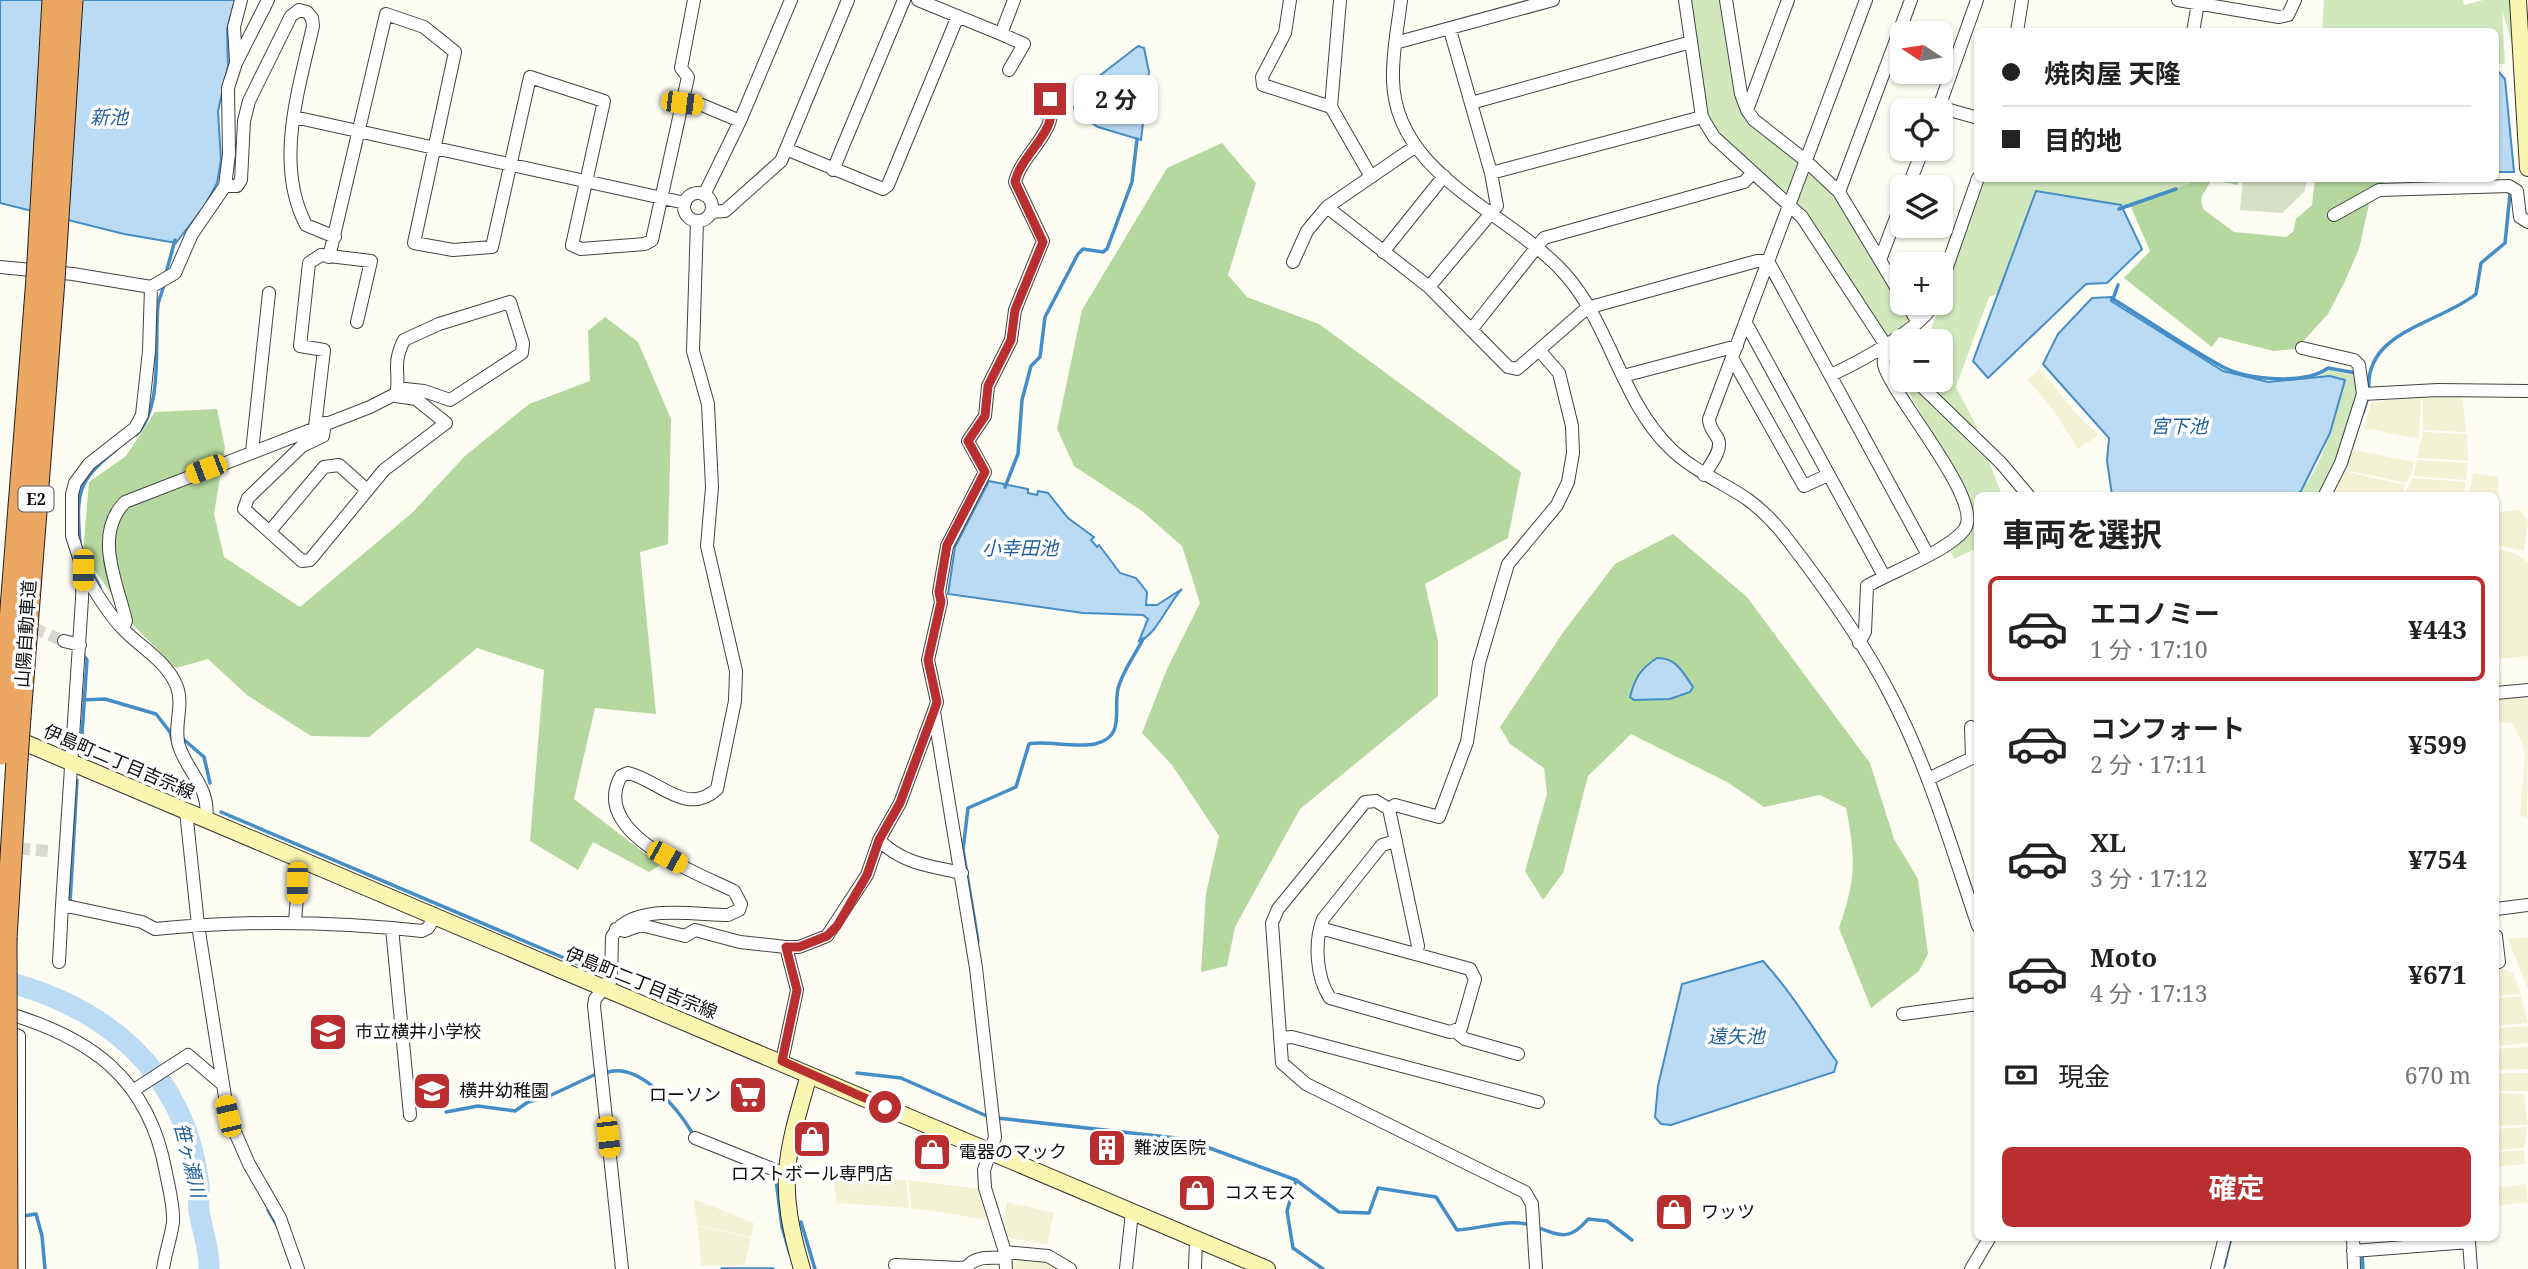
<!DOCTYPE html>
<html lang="ja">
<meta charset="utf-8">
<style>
:root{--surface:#fff;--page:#f6f6f6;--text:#222;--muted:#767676;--line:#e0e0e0;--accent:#b92e2f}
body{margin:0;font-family:"Noto Serif","Noto Sans JP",serif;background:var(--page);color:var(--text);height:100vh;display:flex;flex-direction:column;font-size:26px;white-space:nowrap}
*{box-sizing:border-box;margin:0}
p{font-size:23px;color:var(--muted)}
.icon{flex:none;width:38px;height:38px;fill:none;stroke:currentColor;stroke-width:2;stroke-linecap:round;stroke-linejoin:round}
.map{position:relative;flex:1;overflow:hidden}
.panel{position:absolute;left:1974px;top:492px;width:525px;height:749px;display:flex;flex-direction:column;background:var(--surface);border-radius:10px;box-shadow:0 2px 5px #0004}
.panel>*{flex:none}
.top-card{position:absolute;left:1974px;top:28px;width:525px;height:154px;border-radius:10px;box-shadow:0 2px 5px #0004;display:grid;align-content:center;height:154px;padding:0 28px;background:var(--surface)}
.needle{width:46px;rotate:282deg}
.controls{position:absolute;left:1890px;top:21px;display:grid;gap:14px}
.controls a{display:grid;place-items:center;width:63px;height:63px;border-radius:10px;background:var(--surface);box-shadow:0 2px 5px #0004;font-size:35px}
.end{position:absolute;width:32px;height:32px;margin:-16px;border:9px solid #b92e2f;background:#fff;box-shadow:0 0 0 4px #fff}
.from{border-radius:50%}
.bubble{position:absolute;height:49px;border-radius:10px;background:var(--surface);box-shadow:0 2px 5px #0004;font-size:23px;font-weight:700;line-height:49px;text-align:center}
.car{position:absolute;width:21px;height:42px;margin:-21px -10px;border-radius:9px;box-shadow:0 0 5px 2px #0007;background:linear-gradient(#f5c518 24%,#345 0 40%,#f5c518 0 76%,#345 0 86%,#f5c518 0)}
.top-card b{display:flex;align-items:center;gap:24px;height:66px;font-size:26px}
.top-card b+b{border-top:2px solid var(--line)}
.top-card i{width:18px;height:18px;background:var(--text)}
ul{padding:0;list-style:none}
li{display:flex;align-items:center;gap:21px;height:105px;margin:0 14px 10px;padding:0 14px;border:4px solid transparent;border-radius:10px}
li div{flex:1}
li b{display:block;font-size:26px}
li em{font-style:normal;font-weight:700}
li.current{border-color:var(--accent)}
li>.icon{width:63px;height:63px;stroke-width:1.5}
h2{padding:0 28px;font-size:32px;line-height:84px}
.pay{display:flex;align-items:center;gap:18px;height:77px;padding:0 28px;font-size:26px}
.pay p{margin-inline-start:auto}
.action{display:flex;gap:14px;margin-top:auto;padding:14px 28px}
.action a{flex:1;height:80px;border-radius:10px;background:var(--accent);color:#fff;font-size:28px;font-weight:700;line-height:80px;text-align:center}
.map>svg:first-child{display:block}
</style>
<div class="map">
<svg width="2528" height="1269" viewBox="0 0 2528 1269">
<rect width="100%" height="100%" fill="#fefdf3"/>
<path fill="#f3f2d4" d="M2040 369 2080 418 2099 435 2078 449 2054 411 2027 379Z
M2462 394 2466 432 2423 430V396Z
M2421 395 2419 439 2364 428 2371 403Z
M2423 432 2467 434 2468 461 2417 458Z
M2353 450 2414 462 2411 475 2406 483 2345 470Z
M2417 460 2468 463 2466 480 2413 476Z
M2344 471 2405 485 2402 495H2349L2336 492Z
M2473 473 2498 477 2500 509H2496V495H2469Z
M2412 478 2466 482 2463 495H2405Z
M2520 510 2528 520 2524 551 2496 545V512Z
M2496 548 2514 553 2528 562V656L2499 659 2503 690 2496 691Z
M2528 694V739L2524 741 2528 740 2527 818 2520 815 2525 757 2522 742 2512 723H2496V698Z
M2528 937V989L2508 939Z
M2496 965H2501L2503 969 2513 973 2521 994 2496 996Z
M2521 996 2528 1023 2496 1026V998Z
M2528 1026V1043L2496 1046V1028Z
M2528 1047V1069L2496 1070V1049Z
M2496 1073H2528V1091H2496Z
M2496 1093 2524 1094 2528 1125 2496 1126Z
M2527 1127 2524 1148 2496 1150V1129Z
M2524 1150 2525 1164 2496 1167V1152Z
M832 1175 906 1180 909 1208 837 1203Z
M908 1180 981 1189 991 1220 911 1208Z
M2526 1184 2528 1202 2496 1206V1188Z
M694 1199 754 1223 751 1237 697 1225Z
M1007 1202 1054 1213 1047 1245 1006 1237 1002 1224Z
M698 1226 751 1238 744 1265 701 1266Z
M1010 1253 1047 1258 1063 1269H1012Z"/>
<path fill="#d1e8bd" d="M1688 0H1723L1738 95 1798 163 1788 193 1783 192 1718 136 1707 115Z
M2324 0H2463L2464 5 2483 0H2511L2515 55 2502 10 2505 64H2496V32H2322Z
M1812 169 1837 194 1910 316 1909 322 1888 336 1797 208 1796 200 1807 171Z
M1985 179H2194L2189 184 2121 205 2036 191 1998 294 1989 297 1956 387 1978 429 1972 433 1926 385 1928 380H1941V341H1927Z
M2329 370 2353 375 2358 379C2354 419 2338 460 2321 495H2295C2322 475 2336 412 2345 380L2330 376 2312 379Z
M1897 372 1989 462 2002 495H1978L1977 548 1954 559 1948 545 1968 533 1955 473Z"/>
<path fill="#b5d89e" d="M1222 143 1256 183 1228 275 1247 297 1319 324 1521 472 1508 538 1425 584 1438 641V696L1300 809 1235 927 1227 966 1201 972 1206 893 1219 836 1172 765 1142 733 1167 669 1200 603 1182 546 1142 511 1074 466 1057 429 1082 310 1167 168Z
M2194 179H2240L2237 185 2212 179 2201 198 2203 209 2234 232 2286 237 2293 232 2296 219 2312 205 2315 179 2387 178 2369 204 2359 249 2345 281 2328 314 2296 349 2273 351 2219 337 2212 347 2124 278 2150 251 2131 207 2121 205 2189 184Z
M605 317 638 342 671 419 668 544 640 552 656 714 595 708 574 799 660 865 649 872 593 842 578 870 530 841 544 670 477 648 369 737 311 736 247 695 208 659 176 668 136 628 83 554 89 482 126 456 155 412 217 409 225 448 214 514 224 557 300 607 412 513 465 456 529 404 590 381 588 331Z
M1673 534 1747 597 1870 763 1894 839 1918 879 1928 954 1919 971 1871 1008 1839 928C1856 879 1856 859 1846 808L1820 795 1764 807 1727 782 1631 734 1588 776 1563 873 1543 900 1525 871 1547 794 1544 768 1510 744 1500 727 1564 631 1615 564Z"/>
<path fill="#d6e0c4" d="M2243 179V178L2307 179 2305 191 2282 213 2240 210Z"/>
<path fill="#badbf3" stroke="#458dc6" stroke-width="2" d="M0 0H235L227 29 228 66 218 111 221 160 217 183 205 205 176 243 124 234 0 203Z
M1138 46 1144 48 1149 72 1141 140 1098 127 1075 112 1074 107 1089 84Z
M2496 69 2505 79 2514 172H2496Z
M2036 191 2121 205 2142 249 2107 283 2086 284 1988 378 1973 361Z
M2111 297V301L2223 371 2268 382 2330 376 2345 380 2330 433 2301 491 2295 495H2112L2107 461 2109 438 2043 364 2058 334 2092 298Z
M989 481 1028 489V493L1037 495 1038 491 1048 493 1068 518 1094 537 1091 540 1097 547 1099 545 1120 573 1136 578 1147 592 1146 605H1157L1182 589C1169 602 1155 637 1139 641L1148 619 1143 615 1083 613 948 594 955 547Z
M1657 658C1676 657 1683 673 1693 687L1690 692 1670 699 1634 700 1630 697C1635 678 1640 669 1657 658Z
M1763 961C1792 993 1812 1027 1837 1062L1834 1072 1671 1125 1661 1124 1655 1117 1658 1086 1682 984Z"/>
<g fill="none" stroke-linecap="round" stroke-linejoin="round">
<path stroke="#458dc6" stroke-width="3.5" d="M2119 209 2176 189
M166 273 175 240
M2118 285 2113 299C2149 321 2186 347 2223 367 2248 380 2305 385 2328 368L2356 373
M2369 390C2364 331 2439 324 2476 294L2481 263 2505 243 2510 194
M2363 413 2368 397
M136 435C164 408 154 341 158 305 159 298 163 291 164 284
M1005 487 1018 454 1022 400 1031 366 1040 357 1045 317 1078 254 1083 249 1103 252 1107 249 1132 182 1137 139
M80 543C76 493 77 481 116 450
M87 563 100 587
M82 700 105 699 156 714 170 732 174 746
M182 738 204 757 210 783
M81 749 87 660 84 656
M221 812 604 975
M70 904 77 780
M978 941 963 850 968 808 1016 787 1029 744C1044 740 1074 748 1095 744 1126 737 1113 710 1118 689 1122 672 1135 655 1143 639
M605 1073C639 1060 678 1109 693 1134
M857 1073 901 1078 989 1117
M446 1112 478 1106 515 1111 528 1102 547 1097 594 1075
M997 1118 1185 1139 1296 1180 1339 1212 1369 1213 1378 1188 1436 1197 1457 1230C1481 1229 1507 1218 1530 1225
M776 1180 782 1227 790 1254
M1296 1180 1287 1211 1293 1248 1323 1269
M268 1210 276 1224
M23 1216 36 1214 42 1236 45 1269
M801 1222 815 1269
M1537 1227C1561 1237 1571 1240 1588 1219L1607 1221 1632 1240
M2362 1253 2363 1269
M2224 1266 2231 1237
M722 1269H773"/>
<path stroke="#badbf3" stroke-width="21" d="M0 980C106 1006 185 1071 199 1185 200 1193 198 1202 199 1211 202 1231 210 1249 209 1269"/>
<path stroke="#dad9d1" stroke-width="12" stroke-dasharray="12 6" stroke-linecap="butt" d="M0 614 64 641
M0 847 49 851"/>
<defs>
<path id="street" d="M268 0 236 63 228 88 229 154 225 186 192 234 175 273 151 287 149 351 142 415 135 428 89 464 75 483 72 494V536L83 570 82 599 62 905 142 922 155 929C245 920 332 921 422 931L428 928 435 916
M918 0 1001 34 1014 0
M1290 0 1285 33 1262 77 1263 85 1331 107 1370 175
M1401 0C1398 26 1392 53 1393 80 1395 176 1510 212 1565 274 1611 326 1621 401 1671 449 1694 471 1722 482 1747 499 1765 512 1778 526 1791 544 1827 591 1864 643 1891 696 1929 769 1952 849 1978 926
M1685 0 1702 117 1714 137 1802 217 1885 344 1902 365
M1726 0 1741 94 1747 110 1754 120 1805 160 1839 192 1902 297
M2178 0 2279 17 2288 15 2295 0
M2017 32 2022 0
M2193 32 2198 3
M1001 34 1024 44 1009 70
M1395 43 1553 0
M236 61 234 27 241 0
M683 103 702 105 740 121
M1471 103 1691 42
M1331 107 1340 0
M1939 107 1978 118
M1747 110 1788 0
M1938 110 1977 0
M294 117 685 203
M786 149 883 189 888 185 958 16
M833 170 904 0
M1491 173 1702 117
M225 186H237L241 180 244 121 249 101 291 16 299 10 307 12 312 18 313 26C299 89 274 164 306 225L335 237
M1908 187 1923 149
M1839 192 1911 0
M684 207a14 14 0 1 1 28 0a14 14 0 1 1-28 0Z
M704 195 740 121 791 0
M1327 207 1429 287 1508 367 1517 369 1539 350
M711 212 725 211 781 161 848 0
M2334 215 2379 190 2509 186 2517 191 2520 217 2528 222
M1383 252 1444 176
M329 257 386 14 424 27 455 52 414 243 453 250 492 247 530 77 604 101 572 245 581 249 645 244 652 240 688 77 681 68 694 0
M1880 260 1902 202
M1293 262 1307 231 1327 207 1416 146
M0 267 73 274 151 287
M1941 284 1978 178
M1429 287 1497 206 1491 173 1450 30
M1906 303 1918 322
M1746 323 1884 576
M1471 330 1544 238 1744 182 1753 173
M2302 348 2354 360 2359 365 2363 394
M1732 358 1804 486 1828 475
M1831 375C1857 363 1923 328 1934 303
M1623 376 1737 346
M1915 380 2001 463 2028 495
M325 423 323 436 302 446 248 498 244 509 302 561 310 560 384 470 446 423 416 399 396 396
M315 427 324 350 300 346 309 263 321 255 371 261 357 322
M252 452 269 293
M1704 475C1710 465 1723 450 1718 439 1714 431 1709 428 1709 419L1866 0
M2325 495 2341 463 2363 394 2438 390 2528 391
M270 531 324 467 339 465 367 490
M84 572C95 592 107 612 123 629 141 648 168 662 177 687 184 706 173 727 179 746 188 773 211 789 206 819
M123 629 126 621C117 582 93 535 125 502L370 407 405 389 424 391 450 400 522 353 523 343 510 302 439 324 404 340C391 366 401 373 396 396
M64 641 80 645
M1859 643 1865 632 1867 586C1891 572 1948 551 1964 530 1987 503 1891 395 1884 365 1883 359 1885 350 1885 344
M2496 693 2528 690
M934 712 976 968 995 1137 984 1170 985 1188 1005 1252 1006 1269
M1928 779 1972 758 1971 727
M1389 809 1395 805 1439 817 1467 742 1479 663 1508 564 1557 505 1568 482 1573 453 1572 426 1559 373 1539 350 1587 308 1757 261H1768L1928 555
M186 811 198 925 228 1116 249 1164 280 1218 298 1269
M879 840C903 864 930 866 962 873
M2496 909 2528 905
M295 921 300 860
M392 928 410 1115
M1320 928 1470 969 1475 979 1461 1028 1450 1032 1330 998C1316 977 1314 942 1323 919L1382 845 1396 841
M616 929 625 931 641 925 685 936 695 930 740 942 786 947H799L827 936 867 875 879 840 900 803 934 711 937 702 928 660 941 602 939 592 947 546 985 472 968 441 985 416 988 386 1011 340 1015 310 1043 241 1015 182C1021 154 1060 131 1050 99
M2496 936 2499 962H2496
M1416 954 1418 946 1389 809 1376 801 1365 802 1278 909 1272 923 1282 1063 1306 1084 1525 1192 1532 1204 1536 1269
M59 962 62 905
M0 1011C89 1036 149 1077 166 1173 169 1188 174 1207 173 1222 172 1234 165 1253 163 1269
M1903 1014 1978 1004
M1 1029 19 1036V1269
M1455 1031 1465 1039 1518 1054
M1280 1038 1292 1037 1538 1102
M782 1061 797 990 786 947
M134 1090 188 1055 221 1083
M695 1138 785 1174
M2353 1237 2354 1269
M2353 1251 2469 1242 2471 1269
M1005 1252 1048 1256 1070 1269
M895 1265 960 1268 967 1267C976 1255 991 1258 1005 1258
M622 1269 594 1006 595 999 611 980 612 937C630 902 694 915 728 915L739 910 741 904 734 891C695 872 589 833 621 776L628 773C659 780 686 817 717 789L735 701 736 671 707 546 712 487 708 404 693 351 697 221
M1126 1269 1132 1212
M1195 1269 1196 1239
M1971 1269 1990 1237
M2217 1269 2225 1237"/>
<path id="secondary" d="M2518 0 2528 168
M9 736 1267 1269
M802 1269C777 1184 785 1158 809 1075"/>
<path id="highway" d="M3 710 37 278
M20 717 54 280
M6 938 17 760"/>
</defs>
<use href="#street" stroke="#434343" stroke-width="14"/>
<use href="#secondary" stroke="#323232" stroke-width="18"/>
<use href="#highway" stroke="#212121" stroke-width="23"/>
<use href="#street" stroke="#fff" stroke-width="12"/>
<use href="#secondary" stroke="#faf6b2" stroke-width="16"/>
<use href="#highway" stroke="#eca863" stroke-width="21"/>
<defs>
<path id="highway-bridge" d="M37 278 53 0
M54 280 72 0
M0 754 3 710
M17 760 20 717
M6 938 7 1269"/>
</defs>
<use href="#highway-bridge" stroke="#212121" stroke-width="23" stroke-linecap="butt"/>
<use href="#highway-bridge" stroke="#eca863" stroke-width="21"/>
</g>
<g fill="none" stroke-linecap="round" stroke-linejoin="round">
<path stroke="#b92e2f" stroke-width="9" d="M885 1107 782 1061 797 990 786 947H799L827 936 837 926 867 875 879 840 900 803 934 711 937 702 928 660 941 602 939 592 947 545 985 472 968 441 985 416 988 386 1011 340 1015 310 1043 242 1015 182C1021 153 1060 132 1050 99"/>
</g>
<defs>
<symbol id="school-square" viewBox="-11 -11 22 22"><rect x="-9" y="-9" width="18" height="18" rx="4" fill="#b92e2f" stroke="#fff"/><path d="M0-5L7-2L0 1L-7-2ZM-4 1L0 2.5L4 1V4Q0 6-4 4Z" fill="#fff"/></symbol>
<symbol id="supermarket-square" viewBox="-11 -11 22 22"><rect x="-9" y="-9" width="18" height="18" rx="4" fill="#b92e2f" stroke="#fff"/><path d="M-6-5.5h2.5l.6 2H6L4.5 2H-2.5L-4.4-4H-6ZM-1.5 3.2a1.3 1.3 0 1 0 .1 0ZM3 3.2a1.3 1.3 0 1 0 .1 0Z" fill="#fff"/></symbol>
<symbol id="shop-square" viewBox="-11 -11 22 22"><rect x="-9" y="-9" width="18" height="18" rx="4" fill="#b92e2f" stroke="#fff"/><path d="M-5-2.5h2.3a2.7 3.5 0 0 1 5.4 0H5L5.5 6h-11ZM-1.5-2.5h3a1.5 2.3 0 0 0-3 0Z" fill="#fff"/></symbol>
<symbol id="building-square" viewBox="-11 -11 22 22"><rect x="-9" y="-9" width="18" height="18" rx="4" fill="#b92e2f" stroke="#fff"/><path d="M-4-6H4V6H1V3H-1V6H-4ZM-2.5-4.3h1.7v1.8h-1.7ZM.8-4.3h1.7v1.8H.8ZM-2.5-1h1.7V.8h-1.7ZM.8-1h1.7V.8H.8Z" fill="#fff"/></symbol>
</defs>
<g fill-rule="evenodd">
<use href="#school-square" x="306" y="1010" width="44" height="44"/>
<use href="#school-square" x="410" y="1069" width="44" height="44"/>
<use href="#supermarket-square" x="726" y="1073" width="44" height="44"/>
<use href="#shop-square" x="790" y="1117" width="44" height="44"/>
<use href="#building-square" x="1085" y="1126" width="44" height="44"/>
<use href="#shop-square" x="910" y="1130" width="44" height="44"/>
<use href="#shop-square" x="1175" y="1171" width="44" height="44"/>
<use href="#shop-square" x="1652" y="1190" width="44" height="44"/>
</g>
<g text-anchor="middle" stroke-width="7" stroke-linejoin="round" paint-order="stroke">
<rect fill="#fff" stroke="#585858" stroke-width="2" x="18.5" y="486.5" width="35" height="25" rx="5"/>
<g font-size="16" font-weight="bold" fill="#101010">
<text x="36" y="505">E2</text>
</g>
<g font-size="18" fill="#101010" stroke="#fff">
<text transform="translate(26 634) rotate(-86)" y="6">山陽自動車道</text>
<text transform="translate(119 762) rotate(23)" y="6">伊島町二丁目吉宗線</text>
<text transform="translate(641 983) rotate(22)" y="6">伊島町二丁目吉宗線</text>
</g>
<g font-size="18" fill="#101010" stroke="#fff" text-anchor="start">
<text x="355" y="1038">市立横井小学校</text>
<text x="459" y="1097">横井幼稚園</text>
<text x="721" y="1101" text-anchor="end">ローソン</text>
<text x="1134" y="1154">難波医院</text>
<text x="959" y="1158">電器のマック</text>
<text x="812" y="1180" text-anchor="middle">ロストボール専門店</text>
<text x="1224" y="1199">コスモス</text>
<text x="1701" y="1218">ワッツ</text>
</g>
<g font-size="19" font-style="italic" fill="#1f5f9c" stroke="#fff">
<text x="109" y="124">新池</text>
<text x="2179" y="433">宮下池</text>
<text x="1020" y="555">小幸田池</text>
<text x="1736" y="1043">遠矢池</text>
<text transform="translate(190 1160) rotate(76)" y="7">笹ヶ瀬川</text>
</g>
</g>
</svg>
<div class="controls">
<a><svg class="needle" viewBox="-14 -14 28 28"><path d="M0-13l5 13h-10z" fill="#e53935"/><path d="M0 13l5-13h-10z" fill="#767676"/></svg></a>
<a><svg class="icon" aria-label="locate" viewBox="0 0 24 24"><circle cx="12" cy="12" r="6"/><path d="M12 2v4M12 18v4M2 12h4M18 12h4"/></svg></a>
<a><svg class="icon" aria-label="layers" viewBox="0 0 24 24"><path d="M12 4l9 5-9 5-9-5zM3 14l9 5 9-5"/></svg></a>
<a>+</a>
<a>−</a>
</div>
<i class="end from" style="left:885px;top:1107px"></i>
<i class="end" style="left:1050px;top:99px"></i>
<div class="bubble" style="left:1074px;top:75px;width:84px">2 分</div>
<i class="car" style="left:682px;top:103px;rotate:97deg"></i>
<i class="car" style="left:206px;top:469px;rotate:249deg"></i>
<i class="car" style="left:83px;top:570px;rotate:181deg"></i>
<i class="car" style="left:667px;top:857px;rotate:119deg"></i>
<i class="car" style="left:297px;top:883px;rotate:181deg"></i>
<i class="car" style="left:228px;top:1116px;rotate:347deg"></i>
<i class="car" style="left:608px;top:1137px;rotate:174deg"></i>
<div class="top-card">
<b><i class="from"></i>焼肉屋 天隆</b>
<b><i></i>目的地</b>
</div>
<section class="panel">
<h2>車両を選択</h2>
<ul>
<li class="current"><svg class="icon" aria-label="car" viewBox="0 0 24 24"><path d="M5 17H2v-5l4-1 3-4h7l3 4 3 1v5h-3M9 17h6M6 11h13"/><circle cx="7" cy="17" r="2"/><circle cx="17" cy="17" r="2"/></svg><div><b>エコノミー</b><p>1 分 · 17:10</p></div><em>¥443</em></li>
<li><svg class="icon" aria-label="car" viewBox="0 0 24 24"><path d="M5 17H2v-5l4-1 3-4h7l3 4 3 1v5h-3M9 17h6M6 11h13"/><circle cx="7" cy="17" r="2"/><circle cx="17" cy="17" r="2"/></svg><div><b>コンフォート</b><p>2 分 · 17:11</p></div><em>¥599</em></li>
<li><svg class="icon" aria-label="car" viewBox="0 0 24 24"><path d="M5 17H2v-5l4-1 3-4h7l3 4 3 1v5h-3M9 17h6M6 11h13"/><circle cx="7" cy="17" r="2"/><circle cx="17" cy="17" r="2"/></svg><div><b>XL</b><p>3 分 · 17:12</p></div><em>¥754</em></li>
<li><svg class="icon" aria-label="car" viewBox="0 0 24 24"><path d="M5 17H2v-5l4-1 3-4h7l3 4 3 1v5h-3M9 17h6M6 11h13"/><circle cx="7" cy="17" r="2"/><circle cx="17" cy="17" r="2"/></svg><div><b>Moto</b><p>4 分 · 17:13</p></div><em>¥671</em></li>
</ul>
<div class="pay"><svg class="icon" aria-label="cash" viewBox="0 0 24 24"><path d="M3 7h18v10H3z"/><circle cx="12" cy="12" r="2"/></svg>現金<p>670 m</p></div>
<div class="action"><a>確定</a></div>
</section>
</div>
